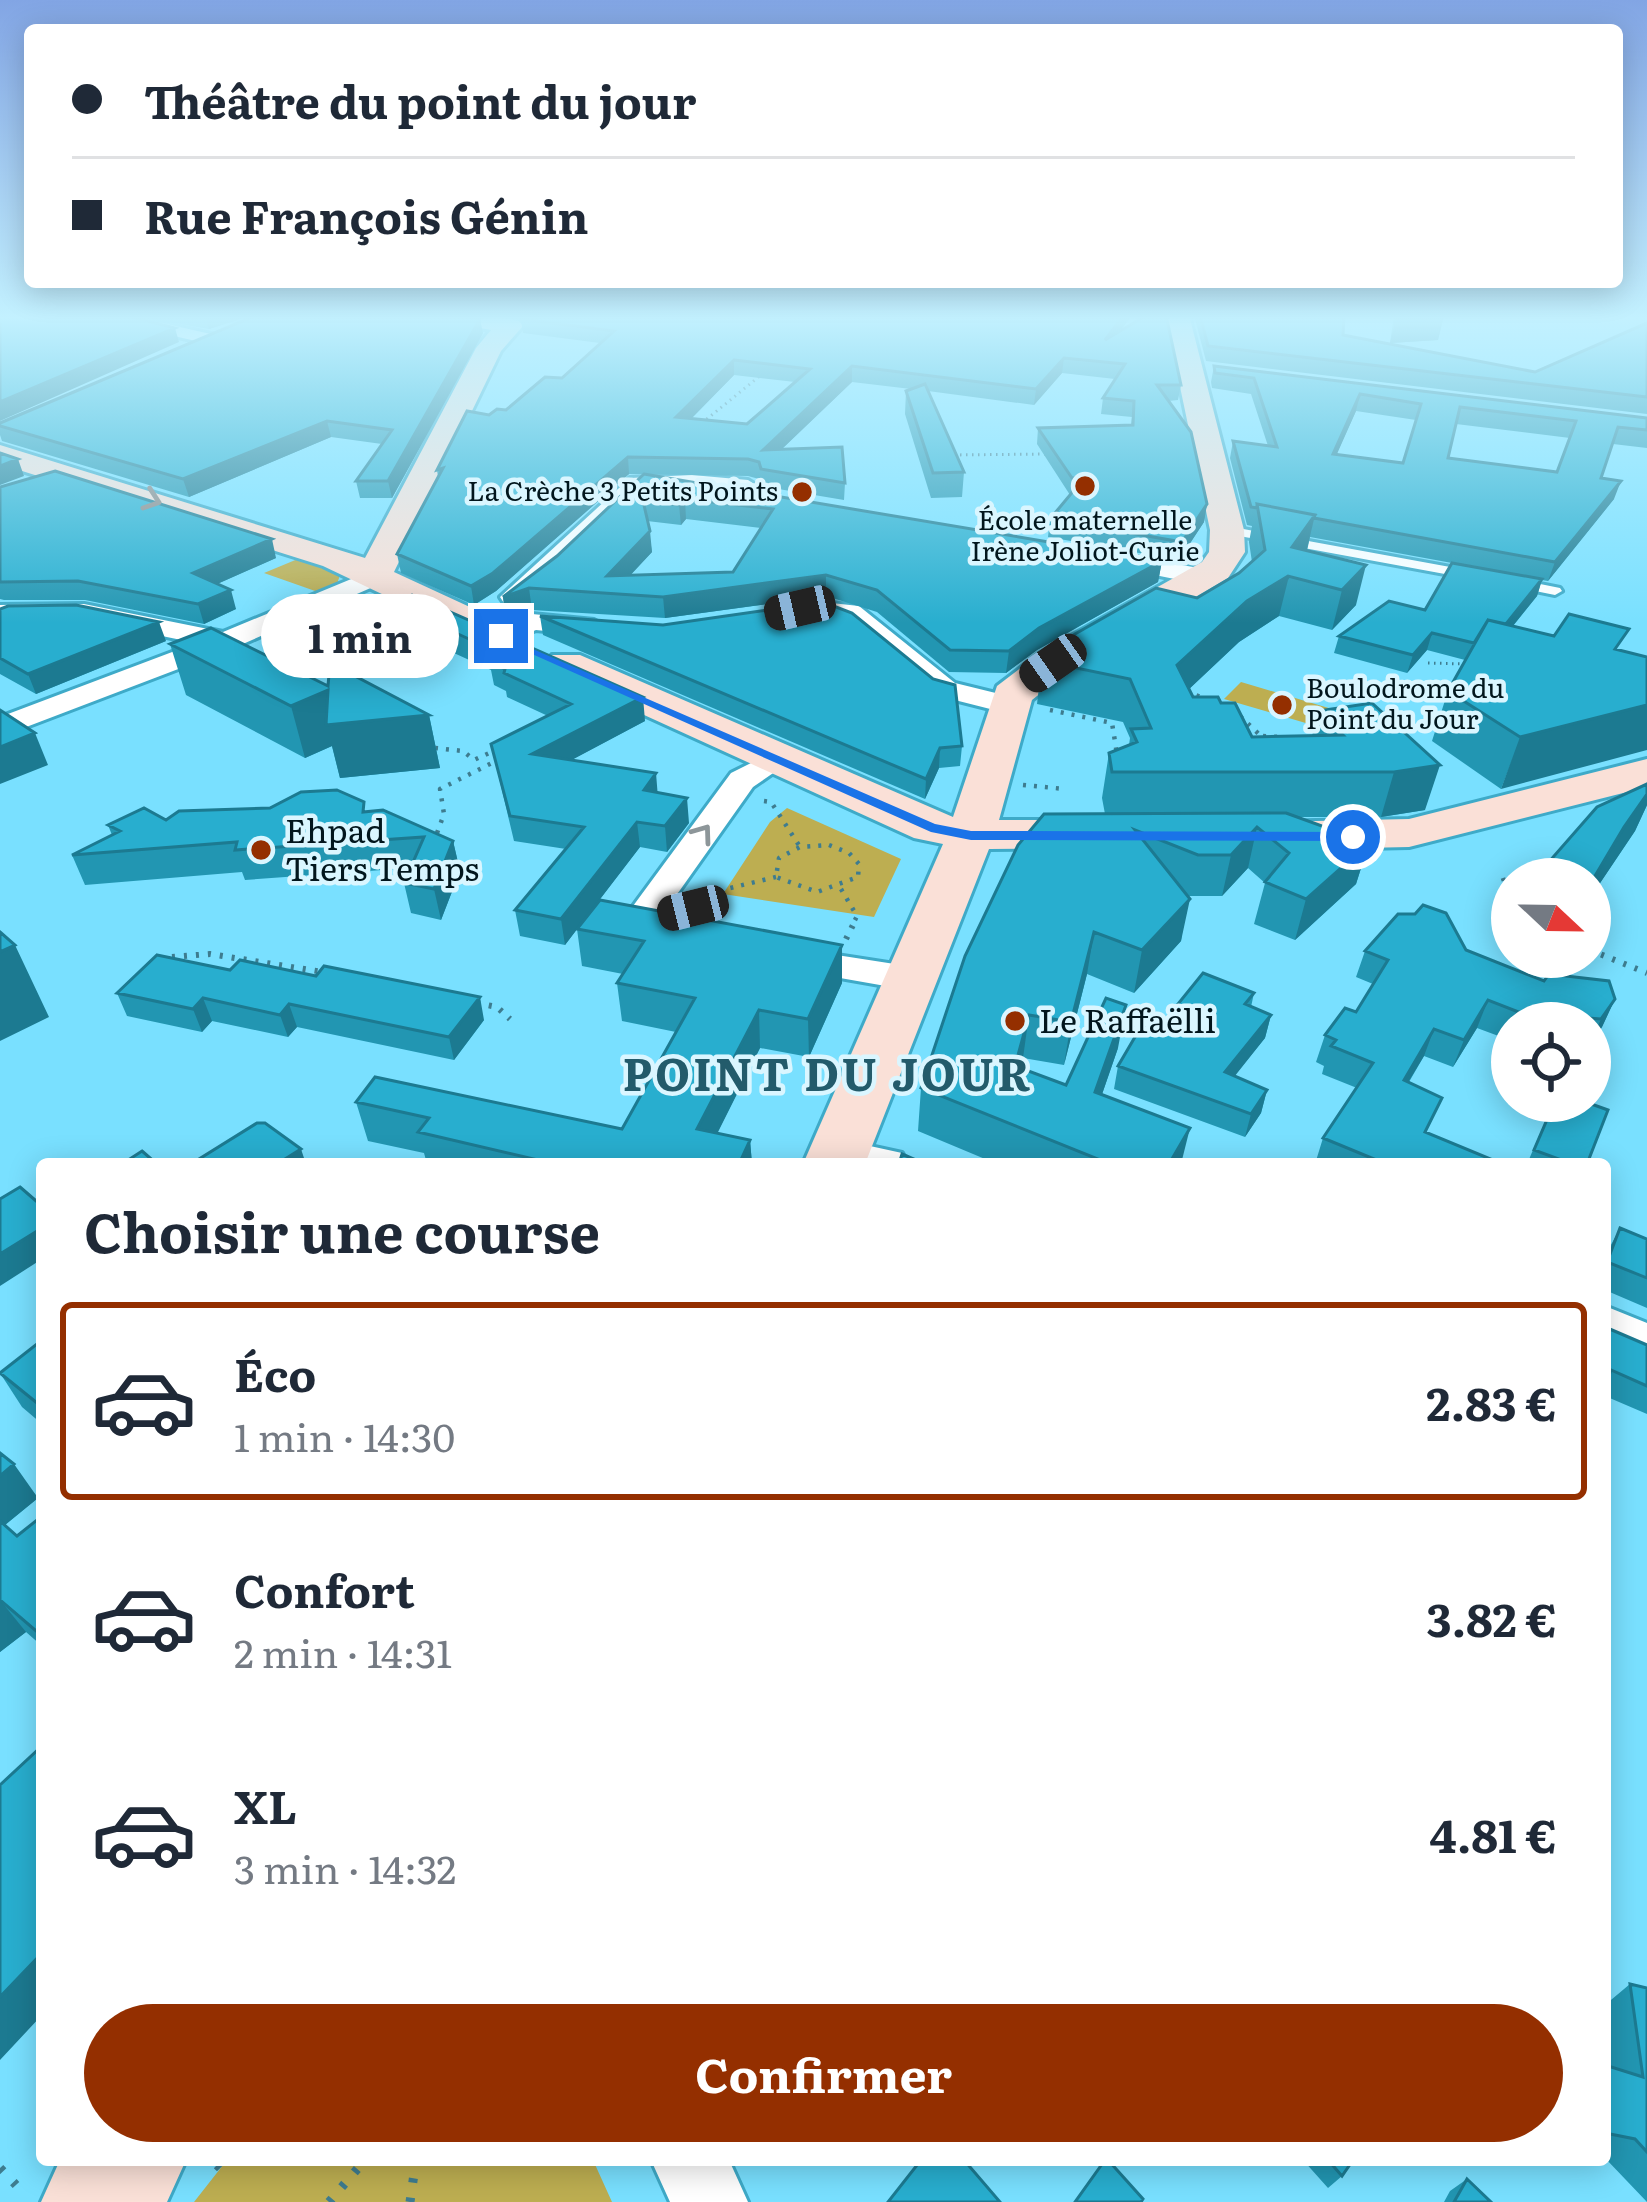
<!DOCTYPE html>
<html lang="fr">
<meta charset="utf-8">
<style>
:root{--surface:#fff;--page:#f6f6f7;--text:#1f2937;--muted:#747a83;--line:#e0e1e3;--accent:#942f00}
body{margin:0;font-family:Literata,serif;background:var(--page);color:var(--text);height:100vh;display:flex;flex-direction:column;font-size:45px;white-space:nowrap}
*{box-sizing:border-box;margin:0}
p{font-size:39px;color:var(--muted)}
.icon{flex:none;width:66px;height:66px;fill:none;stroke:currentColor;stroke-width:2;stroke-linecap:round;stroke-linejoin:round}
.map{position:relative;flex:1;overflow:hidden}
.side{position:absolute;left:36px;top:1158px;width:1575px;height:1008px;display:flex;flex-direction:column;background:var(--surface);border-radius:12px;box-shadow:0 6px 30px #0003}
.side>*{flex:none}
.top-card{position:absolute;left:24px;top:24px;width:1599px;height:264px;border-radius:12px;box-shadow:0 6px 30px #0003;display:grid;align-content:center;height:264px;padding:0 48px;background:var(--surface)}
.needle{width:78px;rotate:112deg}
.fabs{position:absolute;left:1491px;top:858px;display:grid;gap:24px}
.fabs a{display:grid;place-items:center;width:120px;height:120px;border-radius:50%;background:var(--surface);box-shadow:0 6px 30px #0003;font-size:60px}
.end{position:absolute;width:54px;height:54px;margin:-27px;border:15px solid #1a73e8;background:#fff;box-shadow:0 0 0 6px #fff}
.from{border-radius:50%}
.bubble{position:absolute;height:84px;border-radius:42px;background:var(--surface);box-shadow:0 6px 30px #0003;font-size:39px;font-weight:700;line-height:84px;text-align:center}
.car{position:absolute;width:36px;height:72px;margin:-36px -18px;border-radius:15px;box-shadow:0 0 9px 3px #0007;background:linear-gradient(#222 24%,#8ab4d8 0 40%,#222 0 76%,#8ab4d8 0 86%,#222 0)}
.top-card b{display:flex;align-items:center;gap:42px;height:114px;font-size:45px}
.top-card b+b{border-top:3px solid var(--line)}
.top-card i{width:30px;height:30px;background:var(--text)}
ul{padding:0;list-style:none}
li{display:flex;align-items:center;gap:36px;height:198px;margin:0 24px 18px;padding:0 24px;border:6px solid transparent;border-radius:12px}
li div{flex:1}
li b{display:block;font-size:45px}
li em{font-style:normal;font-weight:700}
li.current{border-color:var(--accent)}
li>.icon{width:108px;height:108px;stroke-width:1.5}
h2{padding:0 48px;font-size:54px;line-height:144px}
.action{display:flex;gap:24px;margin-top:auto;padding:24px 48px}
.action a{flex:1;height:138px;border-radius:72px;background:var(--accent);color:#fff;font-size:48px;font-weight:700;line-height:138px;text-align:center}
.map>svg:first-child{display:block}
</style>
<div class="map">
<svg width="1647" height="2202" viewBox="0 0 1647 2202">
<rect width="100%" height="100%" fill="#79e0ff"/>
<path fill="#bdae51" d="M305 556 340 575 337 584 318 592 264 573Z
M1241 682 1342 712 1326 729 1224 699Z
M787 808 901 859 874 917 723 894 770 822Z
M227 2160H593L612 2202H194Z"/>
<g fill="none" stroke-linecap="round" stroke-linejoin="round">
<defs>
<path id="lane" d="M1227 526 1472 571 1478 575 1472 579 1223 533V527Z
M1515 579 1560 588 1562 591 1555 595 1510 586 1509 583Z
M693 903 702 908 699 912 647 925 638 920 641 916Z"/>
<path id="street" d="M136 317 215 335 218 339 209 344 130 326 127 322Z
M692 475 748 480 759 487 741 501 682 489 644 490 522 603H504L500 597 630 478Z
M1105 551 1204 569 1217 577 1204 585 1096 563 1093 558Z
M373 570 386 578 382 583 236 647 0 737V717L196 643 84 620 0 621V605L84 604 223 632Z
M804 600 859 606 955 683 1016 698 1021 704 1006 713 935 695 843 619 795 614 791 608 795 602Z
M532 614 594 620 608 628 594 636 536 630 501 644 487 636Z
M779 749 790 751 795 758 753 787 661 917 690 927 695 935 690 943C669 948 635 938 622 921L731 773Z
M785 947 914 967 927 971 933 979 927 987 914 991 772 966 766 958 772 950Z
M838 1139 902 1153 908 1164H822L816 1154 823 1143Z
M1605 1306 1647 1323V1364L1605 1347Z
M651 2160H729L748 2202H670Z"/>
<path id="secondary" d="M433 315H489L519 321 523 326 501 351 394 572 498 620 503 628 498 636H470L323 566 0 464V445L365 558 476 348 491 330 436 320Z
M1165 315H1189L1244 530 1245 552 1228 578 1067 672 1032 700 999 820H1107L1124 824 1131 834 1124 844 1107 848 989 849 865 1164H803L943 844 914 838 552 673 546 664 552 655H580L953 817 997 686 1039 654 1202 562 1209 552 1210 530Z
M1647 759V787L1409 847 1269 850 1252 846 1245 836 1252 826 1269 822 1409 819Z
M60 2160H186L167 2202H41Z"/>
</defs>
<use href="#lane" stroke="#3eaac8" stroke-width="6"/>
<use href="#street" stroke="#3eaac8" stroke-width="6"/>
<use href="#secondary" stroke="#3eaac8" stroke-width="6"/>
<path stroke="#3e7c8f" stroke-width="3" stroke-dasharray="1.5 4.5" stroke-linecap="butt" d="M702 423 761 375
M948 455 1048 454
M1428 663 1466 664"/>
<path stroke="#3e7c8f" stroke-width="4.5" stroke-dasharray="3 8" stroke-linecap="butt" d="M1186 692 1213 701
M1050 710 1112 723 1117 754
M1240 716 1265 740
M1263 736 1296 738
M435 748 463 751 474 760 500 748
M1023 785 1065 789
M764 801 771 802 800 847
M437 833 444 814 440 789 498 760
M829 845 849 853 859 864 858 877 817 892 776 877 779 858 800 847Z
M1503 878 1512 909
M841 889 857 916 852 926
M711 898 726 889 776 877"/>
<path stroke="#3e7c8f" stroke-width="6" stroke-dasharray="3 9" stroke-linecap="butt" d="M846 939 854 923
M1590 950 1647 973
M172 957 210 954 323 972
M477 1003 497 1007 510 1019
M1178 1157 1193 1164"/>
<path stroke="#3e7c8f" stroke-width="9" stroke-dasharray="4.5 15" stroke-linecap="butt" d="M217 2165 225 2173
M0 2168 16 2185
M329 2202 365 2160
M410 2202 416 2160"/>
<use href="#lane" fill="#fff" fill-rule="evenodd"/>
<use href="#street" fill="#fff" fill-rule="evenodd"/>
<use href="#secondary" fill="#fae0d7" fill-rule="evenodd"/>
</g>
<path fill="#2296b2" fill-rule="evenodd" d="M129 315H253L209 329Z
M1132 315 1121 330 1181 385 1178 400 1168 401 1207 504 1204 522 1179 560 1048 537 1050 519 1070 495 1037 444 1038 428 1131 425 1132 417 1101 414 1103 398 1115 379 1062 373 1034 405 928 391 964 472 962 497 931 498 905 414 906 391 911 389 852 382 782 449 845 483 844 500 761 486 759 479 748 476 629 474 496 591 474 605 401 573 397 554 438 477 437 470 489 415 506 410 562 378 600 343 523 333 521 319ZM734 375 795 382 747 424 692 418Z
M1194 315H1344L1343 335 1535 372 1647 323V414L1206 361Z
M1394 315H1444L1438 340 1390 343Z
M483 333 392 498H360L356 481 382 444 331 437 189 497 2 441 0 435V423Z
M1214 366 1647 418V448L1613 444 1601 478 1614 499 1548 581 1542 580 1537 596 1513 626 1554 636 1569 614 1501 789 1432 741 1448 691 1465 660 1427 650 1407 673 1334 653 1339 636 1425 610 1452 563 1310 537 1307 551 1356 605 1332 630 1279 616 1239 642 1189 689 1193 697 1221 703 1252 737 1312 736 1318 711 1372 703 1425 810 1381 817H1296L1369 843 1356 884 1295 940 1254 924 1265 883 1248 868 1222 896H1187L1181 941 1134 993 1087 974 1064 1065 1023 1058 1020 1068 1066 1085 1118 1048 1102 1094 1181 1164H997L918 1131 921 1088 1105 814 1102 798 1109 753 1129 745 1130 738 1123 722 1037 704 1042 661 1197 598 1239 573 1252 562 1249 542 1252 526 1247 525 1230 458 1233 441 1268 446 1251 394 1212 388 1211 382ZM1356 411 1416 420 1403 463 1336 455ZM1456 424 1570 438 1557 472 1448 458Z
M644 474 1162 561 1158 582 1037 650 1006 673 949 672 877 612 826 596 665 618 532 610 506 619 503 597 557 556ZM686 519 761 528 733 572 630 575 652 552 647 521 681 525Z
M0 487 276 558 217 584 236 609 204 624 85 600H4L0 599Z
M412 595 645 721 571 760 658 792 689 823 667 852 640 847 583 921 842 983 809 1057 760 1048 717 1133 750 1140 752 1164H427L424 1153 368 1141 356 1102 622 1129 676 1032 622 1021 617 983 623 974 582 966 577 929 565 945 520 936 515 910 566 849 514 841 491 744 548 716 507 697 506 691 494 685 491 670 395 626 390 603Z
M0 609 166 641 36 694 0 674Z
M540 616 962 746 960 766 939 768 925 799 543 635Z
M170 644 429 715 440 768 340 778 332 746 305 758 186 695Z
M1647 784V805L1635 831 1590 898V879H1541L1547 864Z
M366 811 453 841 460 871 441 920 411 913 404 883 410 868 245 880 242 872 85 885 72 855 112 835 108 825 166 820Z
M1466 950 1544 981 1615 999 1602 1027 1590 1044V1023H1512V1041L1477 1028 1453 1067 1424 1056 1409 1082 1427 1133 1491 1164H1315L1323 1138 1357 1088 1322 1074 1324 1066 1316 1062 1325 1035 1356 1012 1373 984 1356 977 1365 951Z
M157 955 484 1020 454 1060 297 1027 288 1037 212 1021 202 1032 127 1016 117 993Z
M1254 993 1251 1007 1271 1015 1265 1038 1234 1076 1267 1090 1261 1113 1245 1137 1114 1089 1118 1066 1157 1030Z
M1554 1101 1587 1164H1527Z
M1620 1228 1647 1239V1308L1605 1290V1256Z
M1605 1327 1647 1345V1414L1605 1396Z
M42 1340V1424L22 1407 0 1373Z
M0 1453 38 1498 5 1525 17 1536 42 1516V1646L26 1632 0 1652Z
M1630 1984 1647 1988V2202L1605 2158V2065L1609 2067 1605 2033V2005Z
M1303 2160H1353L1342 2176 1328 2188Z
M1467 2179 1491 2202H1431H1444L1450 2191Z"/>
<path fill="#1c7a91" d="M205 315H253L209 329Z
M1124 315H1132L1103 354 1105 340Z
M1397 315H1444L1438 340 1390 343Z
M480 319 483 333 392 498 388 481Z
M175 328 179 342 0 421V402Z
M1064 358 1062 373 1034 405 1036 389Z
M734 360V375L677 433 676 417Z
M852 366V382L763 467V450Z
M1360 394 1356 411 1329 472 1333 454Z
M327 421 331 437 189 497 183 479Z
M628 457 629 474 496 591 474 605 471 586Z
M18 459 24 476 0 485V466Z
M1621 481 1614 499 1548 581 1555 562Z
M685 499 686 519 681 525 679 505Z
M1207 504 1204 522 1179 560 1182 542Z
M1315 515 1306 553 1288 580 1279 616 1239 642 1169 708 1177 665 1292 547Z
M650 531 652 552 613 594 607 576Z
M272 539 276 558 199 592 193 573Z
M1162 561 1158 582 1037 650 1006 673 1009 651 1039 628Z
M1366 565 1356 605 1332 630 1342 590Z
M826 575V596L665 618 663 597Z
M1542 579 1537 596 1482 664 1488 647Z
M529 588 532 610 506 619 503 597Z
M231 590 236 609 204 624 198 604Z
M159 622 166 641 36 694 28 674Z
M1432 633 1427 650 1407 673 1413 655Z
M328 690 429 715 440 768 340 778 332 746 305 758 291 706Z
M643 697 645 721 536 779 532 754Z
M1647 705V750L1501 789 1520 737Z
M35 733 48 765 0 784V747Z
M940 748 939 768 925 799 926 779Z
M1440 765 1425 810 1381 817 1394 772Z
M656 773 658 798 644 790Z
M1647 794V805L1635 831 1590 898V885L1624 827Z
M687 798 689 823 667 852 665 826Z
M637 822 640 847 565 945 561 919Z
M1257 827 1248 868 1222 896 1231 855Z
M453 841 460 871 441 920 434 889Z
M1369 843 1356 884 1295 940 1306 899Z
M1190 899 1181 941 1134 993 1142 950Z
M1094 932 1087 974 1064 1065 1071 1022Z
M15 945 49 1017 0 1041V952Z
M842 945V983L809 1057 808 1019Z
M480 997 484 1020 454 1060 449 1037Z
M203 998 212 1021 202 1032 193 1009Z
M1615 999 1602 1027 1590 1044 1601 1019Z
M1488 1000 1477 1028 1453 1067 1464 1040Z
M289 1004 297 1027 288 1037 280 1015Z
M1126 1005 1118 1048 1088 1135 1095 1092Z
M759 1010 760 1048 702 1164 697 1129Z
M1029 1015 1023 1058 1009 1109 1015 1066Z
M1271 1015 1265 1038 1219 1096 1225 1072Z
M1434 1029 1424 1056 1393 1107 1404 1080Z
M1267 1090 1261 1113 1245 1137 1251 1114Z
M1190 1128 1181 1164H1169Z
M750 1140 752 1164H739Z
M301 1149 306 1164H277Z
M42 1228V1259L0 1286V1254Z
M14 1464 38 1498 0 1529V1476Z
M0 1600 26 1632 0 1652Z
M42 1953V2015L0 2060V1997Z"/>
<path fill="#28aecf" stroke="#1c7a91" stroke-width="3" fill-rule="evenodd" d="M0 315H125L175 328 0 402Z
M257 315H402L417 317 460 315 480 319 388 481H356L392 430 327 421 183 479 0 426V423Z
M523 315H1124L1105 340 1147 315H1166L1181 385H1157L1191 432 1207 504 1182 542 1050 519 1085 477 1072 478 1038 428 1133 425 1134 401 1103 398 1125 364 1064 358 1036 389 852 366 763 450 842 447 845 483 761 469 759 462 748 459 628 457 493 573 471 586 397 554 443 468 437 470 467 411 489 415 497 409 506 410 545 377 562 378 614 331 521 319ZM734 360 810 369 747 424 676 417Z
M1200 315H1344L1343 335 1535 372 1647 323V397L1208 346Z
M1214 366 1647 418V430L1618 427 1601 478 1621 481 1555 562 1314 518 1315 515 1257 504V508L1251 507 1233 441 1277 447 1254 378 1215 373ZM1360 394 1421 404 1403 463 1333 454ZM1460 407 1576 421 1557 472 1448 458Z
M925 384 964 472 933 473 906 391Z
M0 453 18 459 0 466Z
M55 471 272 539 193 573 231 590 198 604 78 581 0 582V487Z
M644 474 1162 561 1039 628 1009 651 950 650 877 590 826 575 663 597 529 588 503 597 557 556ZM685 499 773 509 733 572 607 576 650 531 643 501 679 505Z
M1257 504 1315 515 1292 547 1366 565 1342 590 1288 576 1247 601 1177 665 1193 697H1218L1221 703H1235L1252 737 1343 735 1318 711 1372 703 1440 765 1394 772H1112L1109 753 1137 742 1131 729 1151 728 1130 679 1042 661 1075 634 1156 588 1197 598 1239 573 1265 550Z
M1452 563 1542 579 1506 624 1488 620 1474 643 1432 633 1413 655 1339 636 1389 601 1425 610Z
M412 595 643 697 532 754 656 773 644 790 687 798 665 826 637 822 561 919 515 910 584 827 510 816 491 744 571 704 504 673 505 669 490 662 504 655 390 603Z
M823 602 852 613 933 679 955 685 962 746 940 748 926 779 540 616 663 625Z
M76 605 159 622 28 674 0 658V609L8 606Z
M1569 614 1629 629 1615 649 1647 657V705L1520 737 1448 691 1488 620 1554 636Z
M211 628 328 686 330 663 429 715 326 725 328 690 291 706 170 644Z
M0 710 35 733 0 747Z
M1647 784V794L1624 827 1592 881 1547 864 1597 807Z
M337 790 364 802 363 812 383 810 453 841 434 889 404 883 424 837 235 850 237 842 72 855 120 831 108 825 144 808 166 820 179 811 270 808 301 792Z
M1286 813 1369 843 1306 899 1265 882 1289 853 1257 827 1231 855H1198L1135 830 1190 899 1142 950 1094 932 1071 1022 1029 1015 1015 1066 1066 1085 1106 998 1126 1005 1095 1092 1190 1128 1169 1164H1096L1098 1159 921 1088 965 956 1018 845 1044 814Z
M600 900 842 945 808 1019 759 1010 697 1129 750 1140 739 1164H555L418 1132 429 1118 356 1102 375 1077 622 1129 695 998 617 983 644 941 577 929Z
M1423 905 1446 913 1466 950 1544 981 1549 974 1609 981 1615 999 1601 1019 1521 1013 1488 1000 1464 1040 1434 1029 1404 1080 1442 1098 1425 1132 1493 1160 1491 1164H1386L1323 1138 1373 1063 1331 1046 1336 1040 1325 1035 1345 1008 1356 1012 1388 960 1365 951 1398 914H1415Z
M0 932 15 945 0 952Z
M157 955 230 970 240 960 316 976 324 966 480 997 449 1037 289 1004 280 1015 203 998 193 1009 117 993Z
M1203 973 1254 993 1245 1004 1271 1015 1225 1072 1267 1090 1251 1114 1118 1066 1142 1025 1157 1030Z
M1555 1101H1583L1608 1110 1587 1164H1572L1534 1150Z
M257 1123H265L301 1149 277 1164H191Z
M142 1151 157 1164H122Z
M902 1154 925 1164H899Z
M20 1187 42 1206V1228L0 1254V1199Z
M1620 1228 1647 1239V1278L1607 1262Z
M1605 1327 1647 1345V1386L1611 1370 1605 1386Z
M42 1340V1407L0 1373Z
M0 1453 14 1464 0 1476Z
M42 1516V1636L0 1600V1521L17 1536Z
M42 1746V1953L0 1997V1785Z
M1630 1984 1647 1988V2152L1635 2139 1605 2133V2065L1643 2077Z
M921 2160H964L1000 2202H888Z
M1105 2160H1108L1143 2199 1141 2202H1075Z
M1328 2160H1353L1342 2176Z
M1467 2179 1491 2202H1454Z"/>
<defs><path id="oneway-chevron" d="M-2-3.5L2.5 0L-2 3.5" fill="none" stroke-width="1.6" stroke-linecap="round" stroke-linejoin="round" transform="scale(3)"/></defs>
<use stroke="#8a8583" href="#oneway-chevron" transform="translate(152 500) rotate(19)"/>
<use stroke="#8d9699" href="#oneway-chevron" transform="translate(703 833) rotate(-54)"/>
<linearGradient id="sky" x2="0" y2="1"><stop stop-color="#82a5e4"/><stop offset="0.51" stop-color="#c3f1ff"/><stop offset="1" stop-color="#c3f1ff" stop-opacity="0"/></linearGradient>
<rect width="1647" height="623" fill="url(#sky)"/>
<path fill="#1a73e8" d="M496 633 935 824 971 831 1353 832 1361 837 1353 841 971 840 931 832 496 638Z"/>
<g fill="#942f00" stroke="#daf6ff" stroke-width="4.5">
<circle cx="1085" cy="486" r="12"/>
<circle cx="802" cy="492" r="12"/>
<circle cx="1282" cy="705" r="12"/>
<circle cx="261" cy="850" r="12"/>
<circle cx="1015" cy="1021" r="12"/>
</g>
<g text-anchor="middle" stroke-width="9" stroke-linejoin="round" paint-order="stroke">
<g font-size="27" fill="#02161d" stroke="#daf6ff" text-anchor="end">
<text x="778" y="501">La Crèche 3 Petits Points</text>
<text x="1085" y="530" text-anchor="middle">École maternelle<tspan x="1085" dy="31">Irène Joliot-Curie</tspan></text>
<text x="1306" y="698" text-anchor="start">Boulodrome du<tspan x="1306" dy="31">Point du Jour</tspan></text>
</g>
<g font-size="33" fill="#02161d" stroke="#daf6ff" text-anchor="start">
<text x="285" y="843">Ehpad<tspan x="285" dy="38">Tiers Temps</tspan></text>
<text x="1039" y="1033">Le Raffaëlli</text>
</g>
<g font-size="45" font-weight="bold" letter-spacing="3" fill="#235b6b" stroke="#daf6ff">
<text x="828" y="1091">POINT DU JOUR</text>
</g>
</g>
</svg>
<div class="fabs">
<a><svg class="needle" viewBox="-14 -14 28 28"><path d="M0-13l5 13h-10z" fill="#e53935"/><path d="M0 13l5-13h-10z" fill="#747a83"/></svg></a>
<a><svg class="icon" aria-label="locate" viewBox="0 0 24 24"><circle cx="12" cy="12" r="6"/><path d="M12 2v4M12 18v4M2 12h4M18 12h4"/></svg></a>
</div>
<i class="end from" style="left:1353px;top:837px"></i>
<i class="end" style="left:501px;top:636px"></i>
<div class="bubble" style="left:261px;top:594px;width:198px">1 min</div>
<i class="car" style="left:800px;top:608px;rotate:257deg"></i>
<i class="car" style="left:1053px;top:663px;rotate:235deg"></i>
<i class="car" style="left:693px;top:908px;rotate:256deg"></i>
<div class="top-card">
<b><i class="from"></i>Théâtre du point du jour</b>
<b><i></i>Rue François Génin</b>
</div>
<section class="side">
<h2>Choisir une course</h2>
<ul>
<li class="current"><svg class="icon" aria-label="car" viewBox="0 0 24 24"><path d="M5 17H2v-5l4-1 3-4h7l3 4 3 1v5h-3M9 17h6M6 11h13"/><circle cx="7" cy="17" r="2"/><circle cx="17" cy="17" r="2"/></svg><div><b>Éco</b><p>1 min · 14:30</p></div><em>2.83 €</em></li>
<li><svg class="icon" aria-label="car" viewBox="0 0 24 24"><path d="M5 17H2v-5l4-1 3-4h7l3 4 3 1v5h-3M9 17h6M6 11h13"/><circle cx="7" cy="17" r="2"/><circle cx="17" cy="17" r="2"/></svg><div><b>Confort</b><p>2 min · 14:31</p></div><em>3.82 €</em></li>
<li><svg class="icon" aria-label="car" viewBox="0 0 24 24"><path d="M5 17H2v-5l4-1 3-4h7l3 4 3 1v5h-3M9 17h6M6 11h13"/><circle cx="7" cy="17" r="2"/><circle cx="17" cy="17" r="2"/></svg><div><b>XL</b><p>3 min · 14:32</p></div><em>4.81 €</em></li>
</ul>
<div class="action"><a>Confirmer</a></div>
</section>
</div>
